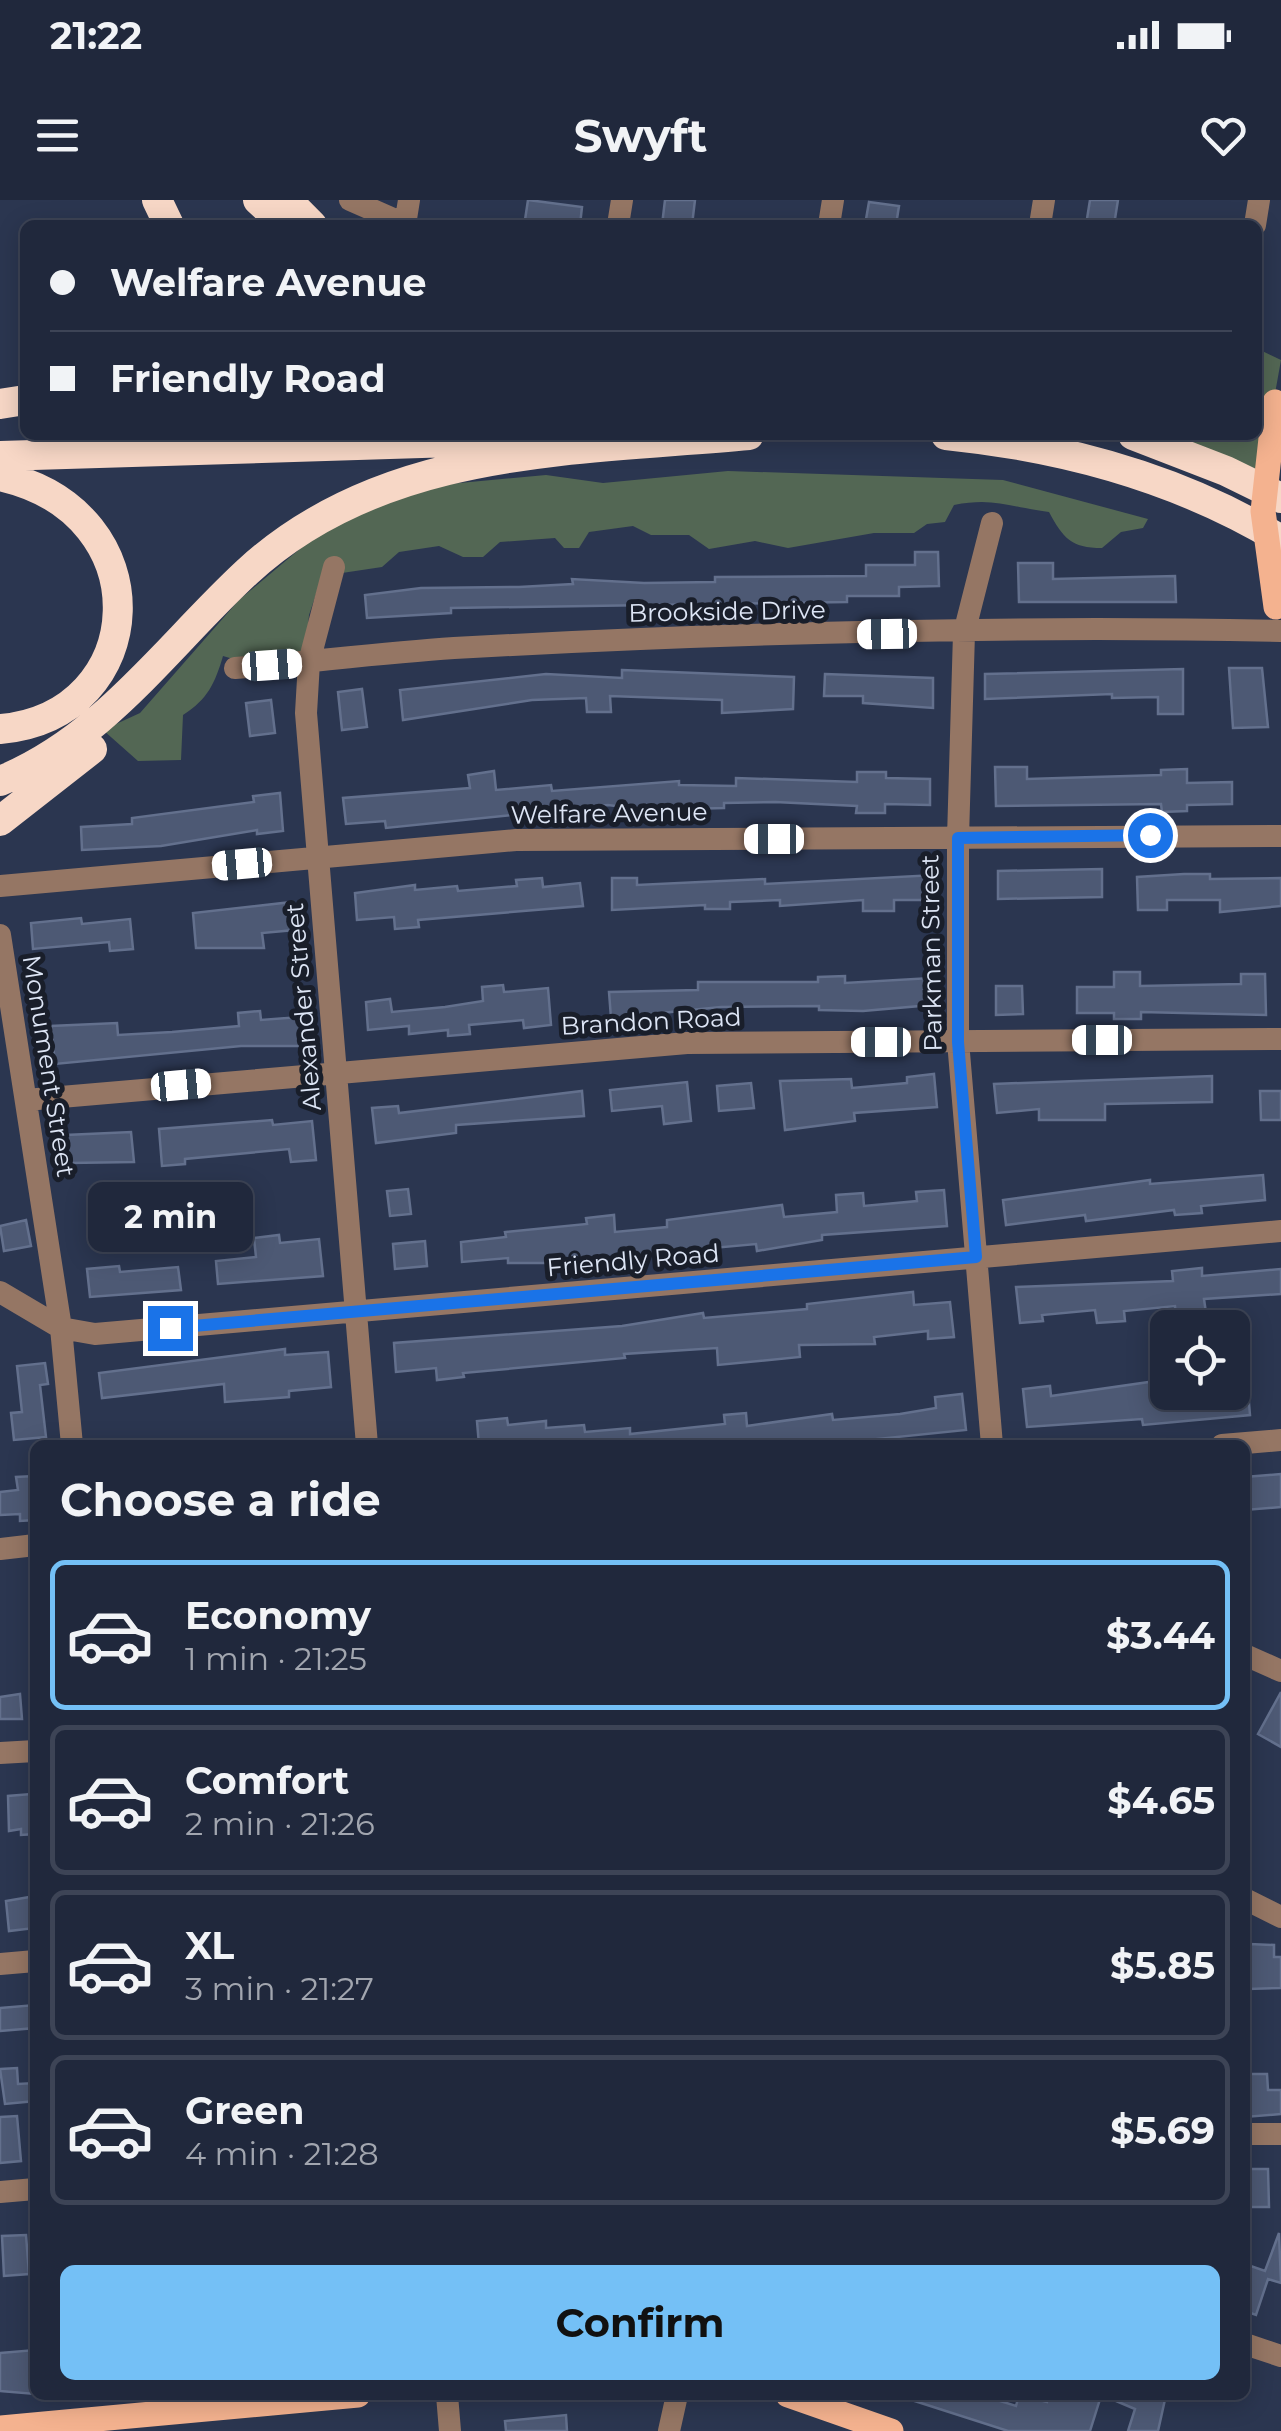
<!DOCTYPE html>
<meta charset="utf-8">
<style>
:root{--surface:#20283c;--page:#283043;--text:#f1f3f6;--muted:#a2a6af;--line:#3d4456;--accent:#74c0f6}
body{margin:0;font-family:Montserrat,sans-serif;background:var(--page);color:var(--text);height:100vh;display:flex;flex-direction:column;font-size:38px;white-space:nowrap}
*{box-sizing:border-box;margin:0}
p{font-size:32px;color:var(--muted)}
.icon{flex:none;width:55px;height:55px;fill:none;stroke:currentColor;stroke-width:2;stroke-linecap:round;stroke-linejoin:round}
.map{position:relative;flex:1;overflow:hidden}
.side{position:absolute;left:30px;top:1240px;width:1220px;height:960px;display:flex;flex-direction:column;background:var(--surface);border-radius:15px;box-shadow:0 5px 25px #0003,0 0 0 2px var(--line)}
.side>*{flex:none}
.top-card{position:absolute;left:20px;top:20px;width:1242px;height:220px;border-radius:15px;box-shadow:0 5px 25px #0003,0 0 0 2px var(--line);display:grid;align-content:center;height:220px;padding:0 30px;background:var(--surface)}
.controls{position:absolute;left:1150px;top:1110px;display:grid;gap:20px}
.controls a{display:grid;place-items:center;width:100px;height:100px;border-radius:15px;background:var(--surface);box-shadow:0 5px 25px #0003,0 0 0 2px var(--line);font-size:50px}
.end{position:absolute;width:45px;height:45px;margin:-22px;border:12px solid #1a73e8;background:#fff;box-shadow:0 0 0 5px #fff}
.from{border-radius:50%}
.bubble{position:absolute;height:70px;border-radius:15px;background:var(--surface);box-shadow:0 5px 25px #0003,0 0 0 2px var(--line);font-size:32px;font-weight:700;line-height:70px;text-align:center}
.car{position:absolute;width:30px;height:60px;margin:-30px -15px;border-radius:12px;box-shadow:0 0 8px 2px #0007;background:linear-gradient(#fff 24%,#345 0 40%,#fff 0 76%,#345 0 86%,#fff 0)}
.top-card b{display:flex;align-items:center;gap:35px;height:95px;font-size:38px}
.top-card b+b{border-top:2px solid var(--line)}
.top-card i{width:25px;height:25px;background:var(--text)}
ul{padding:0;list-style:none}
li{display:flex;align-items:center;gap:30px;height:150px;margin:0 20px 15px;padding:0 10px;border:5px solid var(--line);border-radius:15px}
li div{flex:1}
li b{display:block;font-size:38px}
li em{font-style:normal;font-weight:700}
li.selected{border-color:var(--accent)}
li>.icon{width:90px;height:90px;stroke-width:1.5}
h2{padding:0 30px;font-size:45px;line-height:120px}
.cta{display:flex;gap:20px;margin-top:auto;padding:20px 30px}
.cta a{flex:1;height:115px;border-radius:15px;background:var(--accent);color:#111;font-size:40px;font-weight:700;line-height:115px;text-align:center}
.status{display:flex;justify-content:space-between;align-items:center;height:70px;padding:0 50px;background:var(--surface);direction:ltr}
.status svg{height:28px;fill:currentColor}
header{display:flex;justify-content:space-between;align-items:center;height:130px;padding:0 30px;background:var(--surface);font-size:45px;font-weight:700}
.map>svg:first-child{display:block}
</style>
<div class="status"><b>21:22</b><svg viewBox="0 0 49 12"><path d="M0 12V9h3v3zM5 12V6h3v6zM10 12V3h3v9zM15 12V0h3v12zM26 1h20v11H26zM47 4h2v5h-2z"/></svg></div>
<header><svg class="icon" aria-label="menu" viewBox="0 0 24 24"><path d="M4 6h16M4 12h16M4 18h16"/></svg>Swyft<svg class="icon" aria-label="heart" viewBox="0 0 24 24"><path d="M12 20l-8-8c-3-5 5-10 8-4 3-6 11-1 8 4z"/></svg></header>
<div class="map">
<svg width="1281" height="2231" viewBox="0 0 1281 2231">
<rect width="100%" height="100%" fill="#2b3650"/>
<path fill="#536754" d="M1258 149 1281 160 1261 272 1172 235H1258Z
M728 271 1003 280 1148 319 1143 328 1121 332 1102 348C1071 348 1063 338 1049 312 1009 307 994 297 954 305L945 322 927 324 914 333H874L788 348 755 341 709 349 689 335H651L633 326 589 332 579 348H564L555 338 500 342 483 357H463L439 346 399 352 382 367 322 376 309 415 305 456 240 461 223 456C215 483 208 499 183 515L181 560 138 561 103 530 140 513 239 400 333 321 438 285 546 275 603 283Z"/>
<path fill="#4d5974" stroke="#63708d" stroke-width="2.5" d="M528 0 582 7 580 25 525 20Z
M665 0H695L692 25H662Z
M1090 0H1118L1114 25H1086Z
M869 2 899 6 896 25H865Z
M915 352H938L939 386 899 387V396H847V402L451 408V413L367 418 365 395 421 388 519 387 573 384 572 379 644 383 715 382V377L866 376V365H915Z
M1018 363H1053V379L1175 376 1176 402H1019Z
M1229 468H1262L1268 527 1233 528Z
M1183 469V514H1158V497L1112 498V494L985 499V474Z
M622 470 794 477 793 509 722 513V500L610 496 611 512H587L586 498 532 500 403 520 400 490 546 474 622 478Z
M825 474 933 478V508L863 503V496H824Z
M362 489 367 527 342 530 338 492Z
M271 500 275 533 250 536 246 503Z
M995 567H1027V579L1161 575V570L1187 569V583L1232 582V604L1187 605V611L1162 612 1161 604 996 606Z
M494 571 496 590 551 585 552 591 679 581V585L736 586V578L857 582V572H886V578L930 579V605L885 604V613H856L857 606 775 602 724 603V608L647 610 608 605 386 628 385 621 346 624 343 598 470 588 468 575Z
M280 593 283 631 257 634V630L161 646 82 650 81 627 132 624V618L254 602 253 596Z
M1102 669V697L998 699V671Z
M1184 674H1210V679L1281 678V706L1220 712V700H1167V710H1138L1137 677Z
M935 675V700H894V711H863V700L780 706V700L730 702V709H705V705L612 710V678H637V685L765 679V684Z
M542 678 543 687 580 683 583 706 418 720 419 727 395 729 394 717 357 720 355 693 415 685V690L457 686 458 691 517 686 516 680Z
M292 702 294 730 262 733 264 748H196L193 713Z
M81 718 82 724 130 719 133 749 110 751 109 742 33 749 31 723Z
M1114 772H1140V786L1241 784V774H1265L1266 815 1141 812V819H1114V813H1077V787H1114Z
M845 776V783L931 778V805L863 811 819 810V806L721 807 611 818 609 792 698 790V782H818V777Z
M503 785 504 792 548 788 551 825 524 828 523 820 469 825 470 834 448 836V830L409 834V826L368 830 366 802 390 799 392 812 445 807 483 801 482 787Z
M996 786H1022L1023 814 996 815Z
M260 811 261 820 300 817 303 846H241L55 864 51 826 117 823 118 835 172 832 239 826 238 813Z
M934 874 937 907 854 913 855 921 785 930 780 881 851 879 852 888 907 883V877Z
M1212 876V902L1105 904V920H1039V909L997 913 994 884Z
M687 882 691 921 664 924 662 906 612 911 610 890Z
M751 883 754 908 719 911 717 886Z
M582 891 584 916 456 925V933L376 943 372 908 398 906 399 913Z
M1260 891H1281V920H1261Z
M272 920 273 925 312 921 316 960 291 962 289 949 185 959V964L162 966 159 929Z
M131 932 134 962 69 963 66 935Z
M1263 975 1265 1000 1201 1006 1202 1013 1175 1015 1174 1010 1086 1021 1085 1015 1006 1025 1003 1000 1150 980V984Z
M408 989 411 1014 390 1016 387 991Z
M944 990 947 1026 822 1035V1040L757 1051 756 1044 547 1063H508V1058L462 1062 461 1042 506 1037 505 1032 587 1024 586 1018 614 1015 615 1032 667 1027V1020L782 1005 784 1017 837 1012 836 995 863 993 864 1006 917 1001 916 992Z
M26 1020 31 1046 4 1051 0 1026Z
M279 1035 280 1043 319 1039 323 1076 218 1084 216 1061 256 1057 254 1038Z
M425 1041 427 1066 395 1069 393 1044Z
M119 1066 120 1072 178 1067 181 1090 90 1097 87 1069Z
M1202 1068V1076L1281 1069V1094L1204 1099 1206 1113 1176 1116 1175 1106 1124 1111 1125 1121 1097 1123 1095 1110 1042 1115 1043 1121 1020 1123 1016 1087 1173 1081 1172 1071Z
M913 1092 914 1105 950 1102 954 1137 928 1139V1131L874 1137 875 1144 799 1145 800 1157 718 1165 717 1148 624 1154 625 1158 463 1173 464 1177 437 1180 436 1168 396 1172 394 1143 622 1126 703 1113 704 1118 807 1109V1104Z
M285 1149V1155L328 1152 331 1187 289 1191V1197L225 1202 224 1184 102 1198 99 1173Z
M45 1163 48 1184 40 1185 46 1237 14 1240 11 1213 22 1212 17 1166Z
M1246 1166 1250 1215 1143 1225 1142 1219 1027 1227 1023 1189 1050 1186 1051 1196 1163 1180 1164 1192H1232V1167Z
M962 1194 966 1230 819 1245H479L477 1221 507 1218 508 1225 546 1221V1228L584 1225 585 1232 630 1228V1234L725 1224 724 1215 746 1213 747 1226 832 1214 833 1220 900 1214 936 1208 935 1197Z
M1281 1274V1307L1245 1310V1277Z
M35 1276V1320L20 1321V1314L0 1315V1292L18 1290 16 1277Z
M1281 1492V1547L1258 1534Z
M20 1494 22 1519H0V1497Z
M31 1594 35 1634 21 1635V1629L9 1631 8 1596Z
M35 1696V1728L9 1731 6 1701Z
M1249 1744 1274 1745V1757H1281V1788L1248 1789Z
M35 1805V1828L0 1831V1808Z
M17 1868 18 1884 35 1883V1901L5 1904 0 1869Z
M1245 1874H1267L1268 1890H1281V1914L1245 1917Z
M17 1916 21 1961 0 1963V1917Z
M1247 1969H1268L1269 2007H1245Z
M1279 2033 1281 2083 1268 2079 1256 2115 1245 2111V2064L1265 2071Z
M26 2035 29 2074 4 2076 2 2036Z
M35 2150V2194L0 2191V2153Z
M896 2195H981L1016 2206 1019 2195 1047 2202 1049 2195 1100 2199 1090 2231H1008Z
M1102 2195H1166L1158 2231H1128L1135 2209Z
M566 2215 567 2231H506L505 2221Z"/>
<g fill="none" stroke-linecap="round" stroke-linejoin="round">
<path stroke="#957664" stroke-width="22" d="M350 0 407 25
M405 25 409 0
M618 25 622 0
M829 25 833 0
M1040 25 1044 0
M1255 25 1259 0
M334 367 309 462 306 513 367 1245
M235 468C308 462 381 453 454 448 729 433 1006 425 1281 431
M0 686 516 640 1281 636
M0 735 61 1128 72 1245
M26 900 687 843 1281 839
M0 1092 61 1128 95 1134 1281 1031
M992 1245 958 841V638L964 433 992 323
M1222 1245 1281 1240
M0 1349 35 1345
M1245 1455 1281 1471
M0 1553 35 1551
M1245 1699 1281 1717
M0 1764 35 1761
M1245 1934H1281
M0 1992 35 1989
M1245 2144 1281 2156
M447 2195 450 2231
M669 2231 677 2195"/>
<path stroke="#f4b28f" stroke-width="25" d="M788 2195 891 2231
M0 2228 358 2195"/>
<path stroke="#f7d7c6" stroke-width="30" d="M157 0 169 25
M258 0 285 25
M287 0 312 25
M0 204 25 200
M946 235C1064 247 1179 278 1281 340
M1133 235 1226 271 1281 298
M0 256 522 240
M0 276C163 312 151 516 0 529
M0 581C104 539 167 446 247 372 383 246 575 251 749 235
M0 621 92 549"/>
<path stroke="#f4b28f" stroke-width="25" d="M1275 202 1263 311 1276 407"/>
</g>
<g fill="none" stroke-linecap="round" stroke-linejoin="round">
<path stroke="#1a73e8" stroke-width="12" d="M170 1128 976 1057 958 842V638L1150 635"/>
</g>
<g text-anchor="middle" stroke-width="10" stroke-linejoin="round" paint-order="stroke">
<g font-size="25" fill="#dde5f5" stroke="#191e2a">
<text transform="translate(727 411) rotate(-1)" y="9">Brookside Drive</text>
<text transform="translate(609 613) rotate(-1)" y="9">Welfare Avenue</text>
<text transform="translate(931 753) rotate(-91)" y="9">Parkman Street</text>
<text transform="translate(303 807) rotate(-95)" y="9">Alexander Street</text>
<text transform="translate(651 821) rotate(-3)" y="9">Brandon Road</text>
<text transform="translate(49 866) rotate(81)" y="9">Monument Street</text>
<text transform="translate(633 1060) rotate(-5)" y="9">Friendly Road</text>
</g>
</g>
</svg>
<div class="controls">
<a><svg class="icon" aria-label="locate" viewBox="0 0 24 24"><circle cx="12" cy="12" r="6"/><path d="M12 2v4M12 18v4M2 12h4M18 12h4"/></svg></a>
</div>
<i class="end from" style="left:1150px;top:635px"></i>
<i class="end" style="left:170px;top:1128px"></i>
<div class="bubble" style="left:88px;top:982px;width:165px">2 min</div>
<i class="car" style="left:887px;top:434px;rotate:269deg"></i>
<i class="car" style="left:272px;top:465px;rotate:86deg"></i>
<i class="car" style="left:774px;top:639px;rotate:270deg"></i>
<i class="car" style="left:242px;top:664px;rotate:265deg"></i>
<i class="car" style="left:1102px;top:840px;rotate:270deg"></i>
<i class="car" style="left:881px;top:842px;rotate:270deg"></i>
<i class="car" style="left:181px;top:885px;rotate:85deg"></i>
<div class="top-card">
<b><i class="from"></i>Welfare Avenue</b>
<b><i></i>Friendly Road</b>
</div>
<section class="side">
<h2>Choose a ride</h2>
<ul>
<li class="selected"><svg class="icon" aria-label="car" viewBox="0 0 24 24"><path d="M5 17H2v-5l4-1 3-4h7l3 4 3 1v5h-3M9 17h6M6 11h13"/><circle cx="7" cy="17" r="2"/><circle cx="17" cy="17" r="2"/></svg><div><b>Economy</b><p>1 min · 21:25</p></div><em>$3.44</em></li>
<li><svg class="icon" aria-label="car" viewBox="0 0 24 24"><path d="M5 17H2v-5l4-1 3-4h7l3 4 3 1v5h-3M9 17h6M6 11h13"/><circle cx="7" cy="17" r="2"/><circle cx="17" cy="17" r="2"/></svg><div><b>Comfort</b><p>2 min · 21:26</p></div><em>$4.65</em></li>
<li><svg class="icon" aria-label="car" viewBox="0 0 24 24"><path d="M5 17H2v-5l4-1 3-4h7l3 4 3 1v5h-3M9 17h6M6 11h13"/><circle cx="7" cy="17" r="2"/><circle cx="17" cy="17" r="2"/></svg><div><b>XL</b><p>3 min · 21:27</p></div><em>$5.85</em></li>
<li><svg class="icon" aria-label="car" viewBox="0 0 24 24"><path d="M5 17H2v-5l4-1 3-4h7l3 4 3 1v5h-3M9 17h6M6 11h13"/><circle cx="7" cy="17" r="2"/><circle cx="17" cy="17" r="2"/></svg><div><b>Green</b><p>4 min · 21:28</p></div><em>$5.69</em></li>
</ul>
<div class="cta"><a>Confirm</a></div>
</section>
</div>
